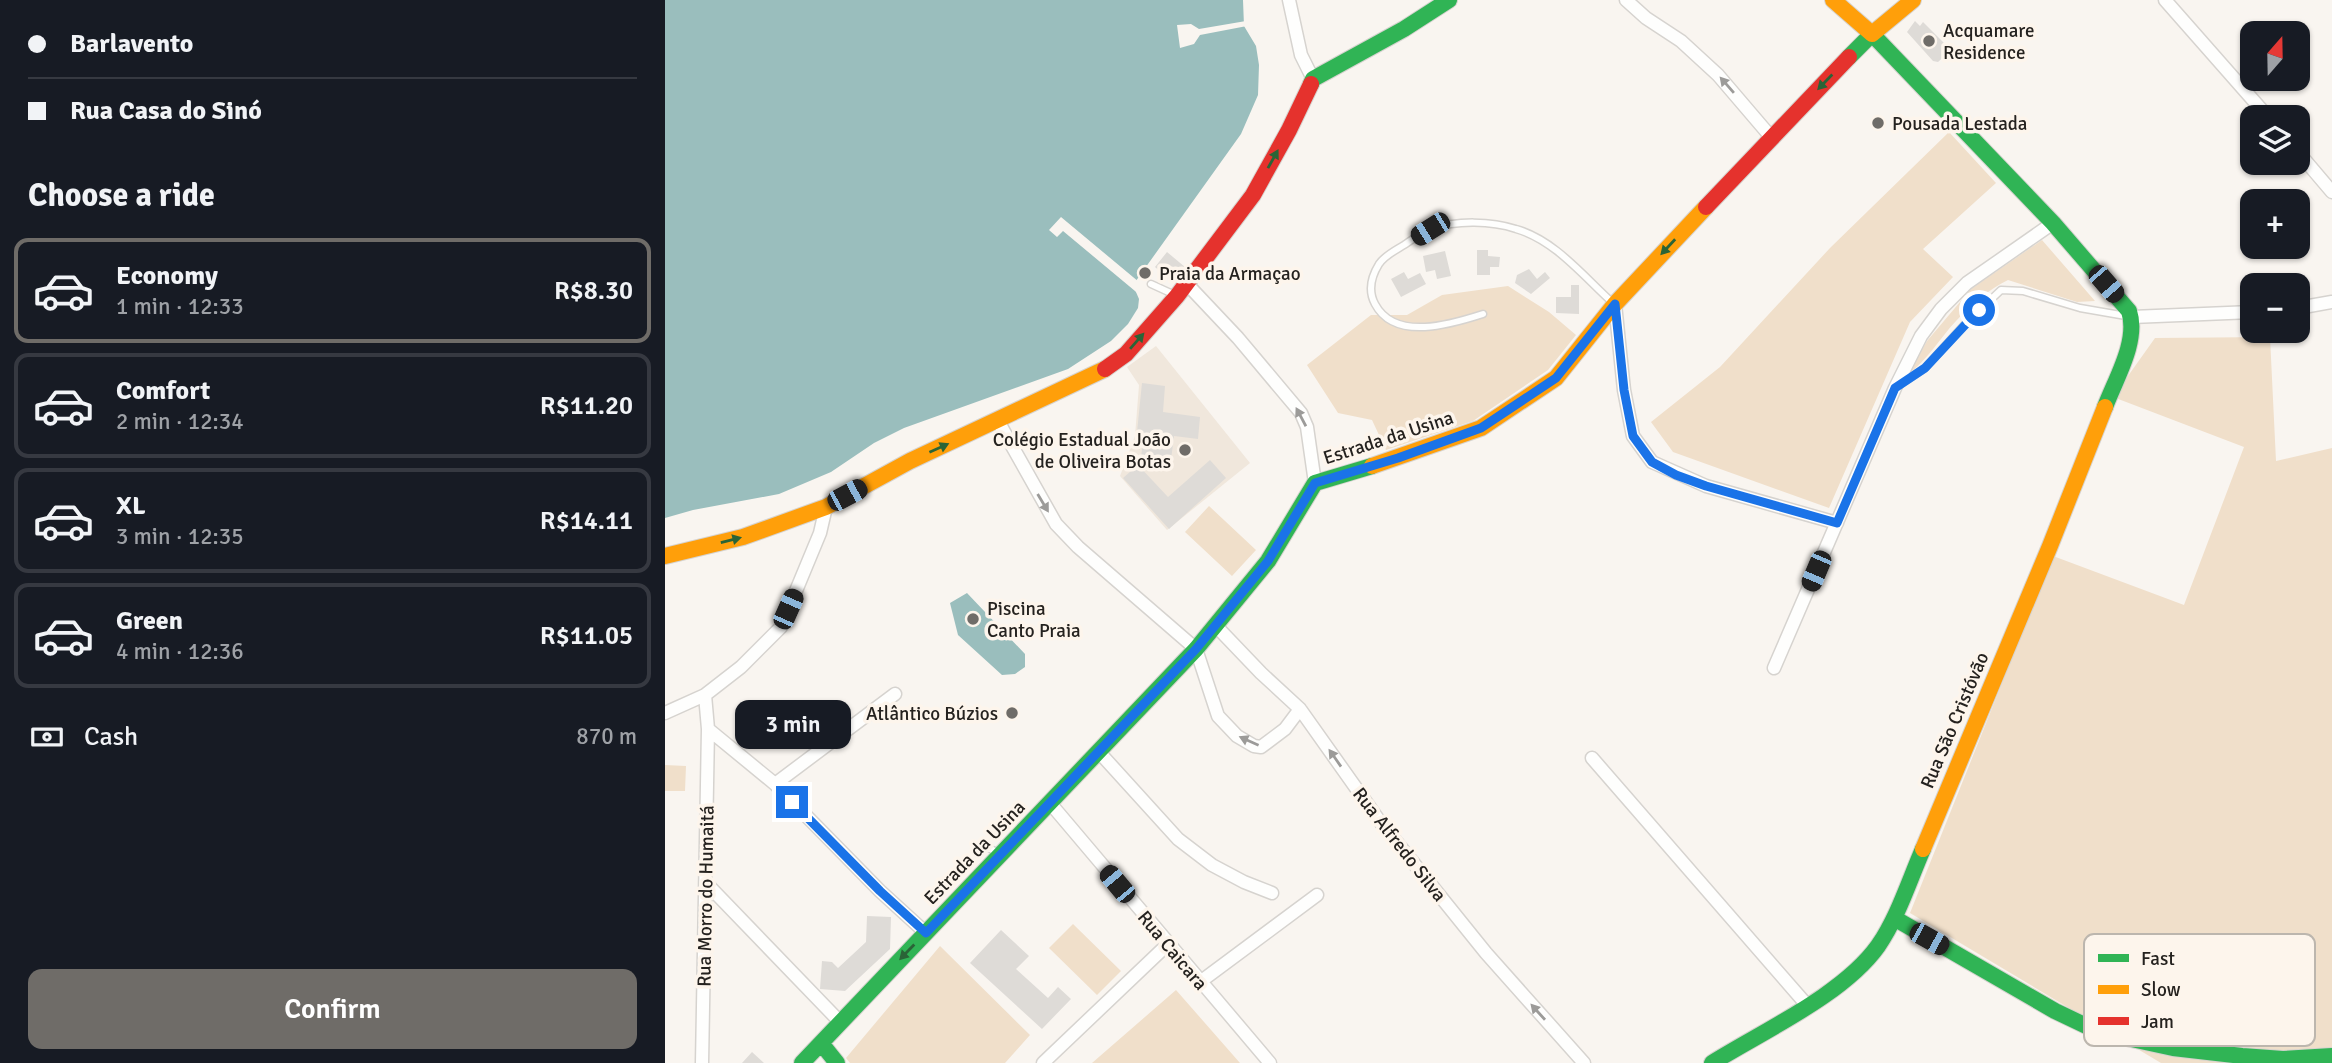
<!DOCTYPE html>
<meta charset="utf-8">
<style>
:root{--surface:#171b24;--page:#20242c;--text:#f1f3f6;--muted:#9ea1a6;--line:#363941;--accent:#6f6c68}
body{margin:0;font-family:Signika,sans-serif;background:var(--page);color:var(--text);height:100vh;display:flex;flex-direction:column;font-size:26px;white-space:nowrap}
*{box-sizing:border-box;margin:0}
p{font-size:23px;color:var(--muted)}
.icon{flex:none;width:38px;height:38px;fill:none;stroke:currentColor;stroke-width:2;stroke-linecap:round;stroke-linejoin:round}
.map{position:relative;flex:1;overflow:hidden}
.side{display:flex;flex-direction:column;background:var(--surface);width:665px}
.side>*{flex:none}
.banner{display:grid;align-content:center;height:154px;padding:0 28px;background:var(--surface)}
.needle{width:46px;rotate:20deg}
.fabs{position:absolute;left:1575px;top:21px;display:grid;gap:14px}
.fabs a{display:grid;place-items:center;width:70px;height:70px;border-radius:14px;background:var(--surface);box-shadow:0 2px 5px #0004;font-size:35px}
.end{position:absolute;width:32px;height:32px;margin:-16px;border:9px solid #1a73e8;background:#fff;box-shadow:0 0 0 4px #fff}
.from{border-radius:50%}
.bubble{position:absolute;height:49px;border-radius:14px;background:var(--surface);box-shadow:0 2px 5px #0004;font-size:23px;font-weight:600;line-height:49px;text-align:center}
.car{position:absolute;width:21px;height:42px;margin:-21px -10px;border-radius:9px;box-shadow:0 0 5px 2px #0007;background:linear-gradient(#222 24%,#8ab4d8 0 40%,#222 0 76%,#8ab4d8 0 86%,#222 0)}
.banner b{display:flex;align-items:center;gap:24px;height:66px;font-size:26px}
.banner b+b{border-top:2px solid var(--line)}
.banner i{width:18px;height:18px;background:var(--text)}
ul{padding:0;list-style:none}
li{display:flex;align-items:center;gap:21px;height:105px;margin:0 14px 10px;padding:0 14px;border:4px solid var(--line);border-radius:14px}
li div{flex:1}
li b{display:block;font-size:26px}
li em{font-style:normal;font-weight:600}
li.on{border-color:var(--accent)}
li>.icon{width:63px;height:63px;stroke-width:1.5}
h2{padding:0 28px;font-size:32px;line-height:84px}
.pay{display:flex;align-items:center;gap:18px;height:77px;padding:0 28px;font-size:26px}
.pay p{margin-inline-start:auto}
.button{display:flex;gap:14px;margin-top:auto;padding:14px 28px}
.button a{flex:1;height:80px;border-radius:14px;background:var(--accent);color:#fff;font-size:28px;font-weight:600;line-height:80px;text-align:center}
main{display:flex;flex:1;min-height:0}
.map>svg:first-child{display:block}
</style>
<main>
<section class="side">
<div class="banner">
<b><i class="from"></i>Barlavento</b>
<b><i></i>Rua Casa do Sinó</b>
</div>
<h2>Choose a ride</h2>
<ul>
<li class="on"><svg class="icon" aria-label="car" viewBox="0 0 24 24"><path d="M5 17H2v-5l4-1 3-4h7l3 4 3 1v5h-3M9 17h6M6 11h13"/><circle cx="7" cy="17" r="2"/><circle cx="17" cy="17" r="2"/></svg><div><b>Economy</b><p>1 min · 12:33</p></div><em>R$8.30</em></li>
<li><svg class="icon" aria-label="car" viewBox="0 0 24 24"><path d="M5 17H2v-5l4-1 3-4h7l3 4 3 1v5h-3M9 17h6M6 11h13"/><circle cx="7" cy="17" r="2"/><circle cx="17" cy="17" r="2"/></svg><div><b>Comfort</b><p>2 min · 12:34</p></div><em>R$11.20</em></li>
<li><svg class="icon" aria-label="car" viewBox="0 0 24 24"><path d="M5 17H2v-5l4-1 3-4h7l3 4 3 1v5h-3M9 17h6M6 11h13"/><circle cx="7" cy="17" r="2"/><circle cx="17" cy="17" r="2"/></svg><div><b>XL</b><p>3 min · 12:35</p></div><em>R$14.11</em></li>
<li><svg class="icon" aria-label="car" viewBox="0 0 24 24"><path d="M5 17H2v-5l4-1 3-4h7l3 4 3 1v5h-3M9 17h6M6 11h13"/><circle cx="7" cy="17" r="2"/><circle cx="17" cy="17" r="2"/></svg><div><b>Green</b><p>4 min · 12:36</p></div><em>R$11.05</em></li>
</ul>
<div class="pay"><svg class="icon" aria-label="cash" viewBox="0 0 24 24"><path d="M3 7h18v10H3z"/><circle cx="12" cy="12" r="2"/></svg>Cash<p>870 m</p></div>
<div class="button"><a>Confirm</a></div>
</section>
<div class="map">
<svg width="1667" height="1063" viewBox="0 0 1667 1063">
<rect width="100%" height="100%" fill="#f9f5f0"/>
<path fill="#f0e7dc" d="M491 346 585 463 502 530 455 476 470 436 474 385 462 367Z"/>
<path fill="#f0dfca" d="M1284 132 1331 183 1258 249 1288 277 1245 322 1164 508 1008 452 986 422 1055 367 1165 248Z
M1377 240 1430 301 1412 302 1343 280C1324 289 1306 305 1291 321 1274 339 1263 360 1243 374L1262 341 1306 289Z
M843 286 884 312 911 335 883 370 808 421 721 450 707 420 673 413 642 365 706 315H742L777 295Z
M1605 337 1611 461 1667 448V1063H1496L1245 913 1388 556 1519 605 1579 447 1448 397 1490 338Z
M544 506 591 550 567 576 520 532Z
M0 765 21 766 20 791H0Z
M408 924 456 971 432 995 384 948Z
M275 946 365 1035 340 1063H185L181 1058Z
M511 990 575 1063H427Z"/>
<path fill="#9abebd" d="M0 0H578L579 26 591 46 594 65 593 95 576 134 468 285 474 299 473 308 463 324 446 341 403 369 239 428 209 443 166 472 114 494 28 510 0 518Z
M302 593 360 654V667L350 674 337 675 293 635 285 603Z"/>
<path fill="#f9f5f0" d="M581 21 582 26 535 35 529 44 515 48 512 25 526 24 534 29Z
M396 217 474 282 472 286 476 296 398 231 392 237 384 230Z"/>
<path fill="#dedbd7" d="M1250 21 1255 26 1258 22 1286 50 1273 62 1268 61 1242 32Z
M812 250H823V256L835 257 834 267H825V275H812Z
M780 251 786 276 772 279 770 270 761 272 758 256Z
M502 252 520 267 507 282 490 267Z
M864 269 872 279 880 272 885 278 866 294 850 283 852 275Z
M739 272 743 279 755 273 761 284 736 297 726 279Z
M906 285H914V314L891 313V297H906Z
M477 383 500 386 498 412 535 417 533 439 509 436 505 468 475 465 479 433 472 432Z
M545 460 561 478 504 529 458 478 473 465 503 497Z
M202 916 226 917 225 949 180 991 155 989 157 961 167 962 173 968 201 942Z
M336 930 364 956 351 969 383 998 393 987 406 999 377 1029 305 963Z
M87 1052 99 1063H77Z"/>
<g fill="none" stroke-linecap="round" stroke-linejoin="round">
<defs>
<path id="lane" d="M486 284 510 295
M818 314C787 324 730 342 710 304 703 291 706 277 714 264 720 255 731 250 739 245 748 239 757 232 767 229 791 220 827 221 851 229 890 240 919 277 948 303
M1234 385 1260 368 1300 324 1336 290 1358 291 1415 308 1461 316
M320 846 335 854"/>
<path id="street" d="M624 0 636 55 648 79
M961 0 981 18 1016 41 1053 75 1106 137
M1500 0 1603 117
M1633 152 1667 192
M522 284 573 338 636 413 642 427 650 483
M950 304 959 390 968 436 987 462 1041 486 1172 523
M1633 308 1667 302
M1467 317 1587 312
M333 421 391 524 413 547 531 649 553 716 572 736 589 746 596 747 620 729 635 709
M551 626 596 673 635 709 713 819 821 953 919 1063
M1109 668 1230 388 1256 336 1276 309 1302 283 1388 223
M40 695 43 729 110 784 215 891 261 933
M0 713 40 695 76 667 116 627 155 533 161 507
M434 752 513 839 547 865 579 882 607 893
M927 758 1141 1004
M110 784 230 694
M385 803 605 1063
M41 883 175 1022
M535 982 652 895
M37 1063 43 729
M378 1063 503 944"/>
<path id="fast" d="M1184 57 1207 34 1388 223 1464 311C1474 341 1450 380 1440 407
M646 84 648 79 739 29 784 0
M1229 918 1390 1011 1434 1032 1508 1048 1577 1056 1618 1059 1667 1056
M156 1043 172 1063
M137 1063 531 649 603 561 650 483 707 466
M1047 1063C1098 1031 1178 995 1213 946 1233 917 1244 881 1258 849"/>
<path id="slow" d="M1168 0 1207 34 1248 0
M707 466 816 428 891 378 950 304 1041 207
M0 556 78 537 161 507 245 461 440 369
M1258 849 1385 546 1440 407"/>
<path id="jam" d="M1041 207 1184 57
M440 369 461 354 512 296 588 195 624 130 646 84"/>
</defs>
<use href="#lane" stroke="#d6d3cf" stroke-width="9"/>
<use href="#street" stroke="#d6d3cf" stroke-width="15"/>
<use href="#fast" stroke="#d6d3cf" stroke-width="18"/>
<use href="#slow" stroke="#d6d3cf" stroke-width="18"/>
<use href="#jam" stroke="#d6d3cf" stroke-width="18"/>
<use href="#lane" stroke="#fefefd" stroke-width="6"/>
<use href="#street" stroke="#fefefd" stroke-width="12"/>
<use href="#fast" stroke="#30b455" stroke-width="16"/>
<use href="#slow" stroke="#ff9f0a" stroke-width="16"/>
<use href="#jam" stroke="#e5322d" stroke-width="16"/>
</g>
<defs><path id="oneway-solid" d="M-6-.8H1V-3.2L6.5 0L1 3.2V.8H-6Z" transform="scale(1.75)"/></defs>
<g fill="#2a6437">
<use href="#oneway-solid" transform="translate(1160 82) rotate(134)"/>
<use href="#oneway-solid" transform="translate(608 159) rotate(-61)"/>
<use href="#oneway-solid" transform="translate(1003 247) rotate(133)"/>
<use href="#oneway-solid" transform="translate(472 341) rotate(-49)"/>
<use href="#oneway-solid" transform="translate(274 448) rotate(-24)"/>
<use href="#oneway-solid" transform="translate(66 540) rotate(-14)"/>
<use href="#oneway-solid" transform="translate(242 952) rotate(134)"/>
</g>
<g fill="#9c9b99">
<use href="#oneway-solid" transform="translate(1062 85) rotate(-131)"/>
<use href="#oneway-solid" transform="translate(636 417) rotate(-118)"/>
<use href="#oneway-solid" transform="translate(378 503) rotate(59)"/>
<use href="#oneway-solid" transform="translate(584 741) rotate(-156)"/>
<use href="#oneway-solid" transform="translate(670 758) rotate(-125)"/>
<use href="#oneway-solid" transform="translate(873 1012) rotate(-132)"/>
</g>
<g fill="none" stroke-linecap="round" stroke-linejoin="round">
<path stroke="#1a73e8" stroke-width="9" d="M127 802 215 891 261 933 531 649 603 561 650 483 733 458 816 428 891 378 950 304 959 390 968 436 987 462 1011 475 1041 486 1172 523 1230 388 1260 368 1314 310"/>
</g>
<g fill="#6f6c68" stroke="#fdf5ec" stroke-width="2.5">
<circle cx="1264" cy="41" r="7"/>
<circle cx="1213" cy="123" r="7"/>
<circle cx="480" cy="273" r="7"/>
<circle cx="520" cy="450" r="7"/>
<circle cx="308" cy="619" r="7"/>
<circle cx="347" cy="713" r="7"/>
</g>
<g text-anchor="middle" stroke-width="7" stroke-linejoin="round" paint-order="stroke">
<g font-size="19" fill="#25221f" stroke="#fdf5ec" text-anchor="start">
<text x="1278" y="37">Acquamare<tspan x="1278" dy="22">Residence</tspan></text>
<text x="1227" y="130">Pousada Lestada</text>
<text x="494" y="280">Praia da Armaçao</text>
<text x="506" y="446" text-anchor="end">Colégio Estadual João<tspan x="506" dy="22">de Oliveira Botas</tspan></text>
<text x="322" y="615">Piscina<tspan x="322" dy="22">Canto Praia</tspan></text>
<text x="333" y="720" text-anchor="end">Atlântico Búzios</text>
</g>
<g font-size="19" fill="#25221f" stroke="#fdf5ec">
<text transform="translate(723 437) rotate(-18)" y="7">Estrada da Usina</text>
<text transform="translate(1289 720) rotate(-67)" y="7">Rua São Cristóvão</text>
<text transform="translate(735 844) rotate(52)" y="7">Rua Alfredo Silva</text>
<text transform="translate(309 852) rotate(-46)" y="7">Estrada da Usina</text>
<text transform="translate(40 896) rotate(-89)" y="7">Rua Morro do Humaitá</text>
<text transform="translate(508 950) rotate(50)" y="7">Rua Caicara</text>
</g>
</g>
<rect x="1419" y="934" width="231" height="112" rx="10" fill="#fdf5ec" stroke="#bcb6ae" stroke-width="2"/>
<rect x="1433" y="954" width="31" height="8" fill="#30b455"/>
<rect x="1433" y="985" width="31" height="9" fill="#ff9f0a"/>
<rect x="1433" y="1017" width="31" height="8" fill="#e5322d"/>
<g font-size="19" fill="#25221f">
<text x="1476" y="965">Fast</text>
<text x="1476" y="996">Slow</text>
<text x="1476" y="1028">Jam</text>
</g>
</svg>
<div class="fabs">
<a><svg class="needle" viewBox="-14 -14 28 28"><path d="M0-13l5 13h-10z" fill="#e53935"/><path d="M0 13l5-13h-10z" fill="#9ea1a6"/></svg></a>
<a><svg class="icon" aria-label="layers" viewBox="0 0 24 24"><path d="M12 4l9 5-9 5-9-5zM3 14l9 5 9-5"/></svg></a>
<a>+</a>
<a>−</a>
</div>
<i class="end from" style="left:1314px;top:310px"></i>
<i class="end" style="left:127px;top:802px"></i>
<div class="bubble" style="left:70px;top:700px;width:116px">3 min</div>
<i class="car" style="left:765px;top:229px;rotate:238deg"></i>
<i class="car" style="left:1441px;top:284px;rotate:139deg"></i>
<i class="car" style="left:182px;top:495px;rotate:62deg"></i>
<i class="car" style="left:1151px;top:571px;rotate:203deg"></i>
<i class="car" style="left:123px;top:609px;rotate:24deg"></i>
<i class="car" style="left:452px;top:884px;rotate:320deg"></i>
<i class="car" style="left:1264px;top:939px;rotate:119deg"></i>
</div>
</main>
